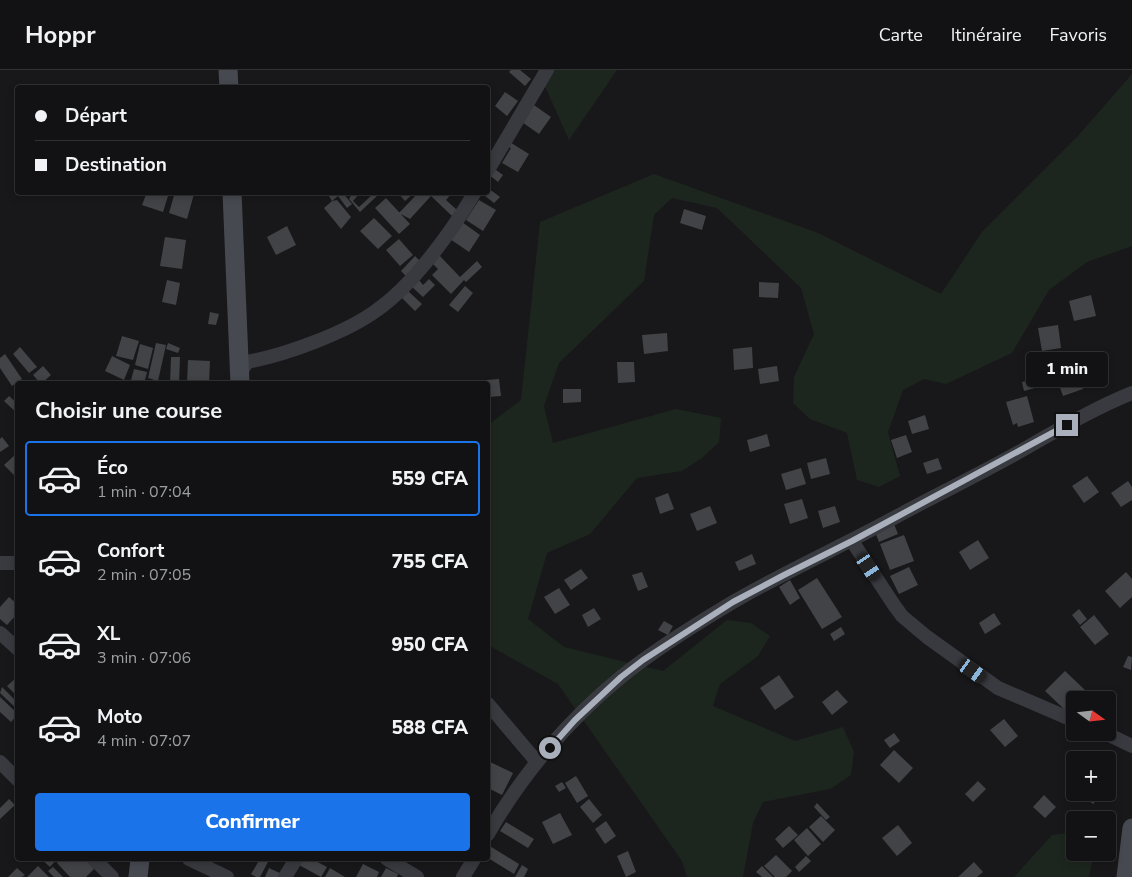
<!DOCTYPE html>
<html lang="fr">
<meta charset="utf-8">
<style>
:root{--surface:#121214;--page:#1b1b1d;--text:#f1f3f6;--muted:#9c9ea0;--line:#313234;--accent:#1a73e8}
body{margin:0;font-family:"Nunito Sans",sans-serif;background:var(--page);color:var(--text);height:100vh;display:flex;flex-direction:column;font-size:19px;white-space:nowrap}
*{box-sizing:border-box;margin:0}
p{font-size:16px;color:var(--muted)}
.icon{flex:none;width:28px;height:28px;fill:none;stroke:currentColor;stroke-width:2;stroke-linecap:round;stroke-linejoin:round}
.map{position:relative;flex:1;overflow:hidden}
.panel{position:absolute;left:15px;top:311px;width:475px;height:480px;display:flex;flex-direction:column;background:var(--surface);border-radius:5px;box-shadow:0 2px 8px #0003,0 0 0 1px var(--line)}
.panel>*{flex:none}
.guide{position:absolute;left:15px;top:15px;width:475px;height:110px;border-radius:5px;box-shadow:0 2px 8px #0003,0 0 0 1px var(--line);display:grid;align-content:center;height:110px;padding:0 20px;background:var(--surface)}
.needle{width:32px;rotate:105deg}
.fabs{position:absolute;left:1066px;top:621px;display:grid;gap:10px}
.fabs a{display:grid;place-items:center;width:50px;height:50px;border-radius:5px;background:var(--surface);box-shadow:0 2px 8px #0003,0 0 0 1px var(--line);font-size:25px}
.end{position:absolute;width:22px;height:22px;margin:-11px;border:6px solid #a9afbb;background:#111;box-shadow:0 0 0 2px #111}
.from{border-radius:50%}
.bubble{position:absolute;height:35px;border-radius:5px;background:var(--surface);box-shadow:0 2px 8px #0003,0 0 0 1px var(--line);font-size:16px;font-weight:800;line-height:35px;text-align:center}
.car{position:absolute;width:15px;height:30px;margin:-15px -8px;border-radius:6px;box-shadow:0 0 4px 1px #0007;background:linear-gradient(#222 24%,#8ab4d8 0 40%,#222 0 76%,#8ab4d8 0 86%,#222 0)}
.guide b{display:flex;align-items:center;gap:18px;height:48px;font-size:19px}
.guide b+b{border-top:1px solid var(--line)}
.guide i{width:12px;height:12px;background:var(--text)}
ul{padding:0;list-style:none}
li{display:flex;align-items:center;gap:15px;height:75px;margin:0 10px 8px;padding:0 10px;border:2px solid transparent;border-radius:5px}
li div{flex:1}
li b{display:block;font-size:19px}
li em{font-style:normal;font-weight:800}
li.active{border-color:var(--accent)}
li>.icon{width:45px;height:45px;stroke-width:1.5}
h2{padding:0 20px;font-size:22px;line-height:60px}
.action{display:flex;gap:10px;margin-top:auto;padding:10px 20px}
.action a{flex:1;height:58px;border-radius:5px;background:var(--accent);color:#fff;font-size:20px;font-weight:800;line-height:58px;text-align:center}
header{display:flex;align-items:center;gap:30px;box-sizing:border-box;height:70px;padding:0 25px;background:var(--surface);border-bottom:1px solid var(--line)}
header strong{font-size:24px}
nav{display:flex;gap:28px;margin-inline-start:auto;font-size:18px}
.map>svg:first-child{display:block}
</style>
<header>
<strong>Hoppr</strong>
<nav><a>Carte</a><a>Itinéraire</a><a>Favoris</a></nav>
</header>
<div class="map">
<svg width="1132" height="807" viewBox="0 0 1132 807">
<rect width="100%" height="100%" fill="#18181a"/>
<path fill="#1d261e" d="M551 0H617L569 70 543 12Z
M1132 4V176L1087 192 1049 220 1012 283 946 314 924 309 903 320 888 362 900 406 879 417 857 410 847 363 810 349 793 333 794 307 814 264 801 218 717 138 672 128 654 145 644 211 559 293 544 336 553 373 676 339 721 348 719 372 702 388 682 401 637 408 590 464 547 483 528 549 564 577 663 601 727 550 751 553 770 566 758 586 720 614 713 636 795 671 843 657 854 682 851 705 830 719 763 732 753 753 743 807H687L682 791 558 614 488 575V355L521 330 540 152 654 104 818 163 941 224 982 162 1077 67Z
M1075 762V782L1094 783 1089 807H1014L1052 765Z"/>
<path fill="#424347" d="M511 0H520L531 9 525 16 509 2Z
M505 22 518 31 507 46 495 36Z
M531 33 551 47 539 64 519 50Z
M508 71 529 84 518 102 502 93 511 78 505 75Z
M492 97 503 105 498 112 488 104Z
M488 118 500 127 494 133 480 122H488Z
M147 122 169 123 163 142 142 135Z
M175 122 194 124 187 149 169 143Z
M334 122H342L352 134 347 138 338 126 332 131 337 130 351 147 341 159 324 138 332 131 329 126Z
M353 122H361L353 131 359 137 373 124 371 122H374L377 126 360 142 349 129Z
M397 122H415L405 131Z
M419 122H453L446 130 457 140 452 146 431 126 410 149 399 143Z
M386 128 410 154 399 164 375 138Z
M479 130 496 140 483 161 466 150Z
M684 139 706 146 702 160 680 153Z
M374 148 392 166 378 179 360 161Z
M462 152 480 165 469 182 450 169Z
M287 156 296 175 276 185 267 167Z
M165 167 186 170 182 199 160 196Z
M399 169 413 185 400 196 386 180Z
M438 184 460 207 477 191 482 197 466 212 464 210 451 224 432 205 438 199 430 191Z
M415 186 420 191 406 206 401 201Z
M429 209 435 215 423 227 412 217 419 210 423 215Z
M167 210 180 213 176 235 162 232Z
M759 212 779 213 778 228 759 227Z
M465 216 473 223 458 242 449 235Z
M407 220 422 234 415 241 401 227Z
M1091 225 1096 246 1074 251 1069 231Z
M210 242 219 244 216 255 208 254Z
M1058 255 1061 278 1042 281 1038 258Z
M667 263 668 281 644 284 642 265Z
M122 266 139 271 133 290 116 286Z
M156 273 166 275 158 311 148 308Z
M168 273 180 278 178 283 166 279Z
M140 274 153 278 148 299 135 295Z
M20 277 37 297 29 303 13 284Z
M752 277 753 298 734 300 733 279Z
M5 284 22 309 12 316 0 298V288Z
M1103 285 1104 302H1079L1078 286Z
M112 286 130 295 124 310 105 301Z
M171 287H180L179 314H170Z
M188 290 210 291 209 314 187 313Z
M617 292H634L635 312 618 313Z
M43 296 51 305 41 314 33 305Z
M777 296 779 311 760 314 758 299Z
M134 299 147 302 144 314H130Z
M1078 302 1083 319 1063 326 1057 309Z
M499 309 501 326 488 327V314H475L474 311Z
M1036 309 1038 317 1024 321 1022 312Z
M563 319H581V332L563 333Z
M9 326 18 334V344L4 331Z
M1027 326 1034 352 1018 357 1017 353 1013 355 1006 332Z
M925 345 929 359 912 364 908 351Z
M767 364 770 376 750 382 747 370Z
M906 365 912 382 897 388 891 370Z
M2 367 9 376 0 382V369Z
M18 382V409L4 395Z
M826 388 830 404 811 409 807 393Z
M938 388 942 399 927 404 923 393Z
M801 398 806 414 786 420 781 404Z
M1087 406 1099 422 1084 433 1072 416Z
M1128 411 1132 417V430L1121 437 1111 423Z
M668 423 674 439 660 444 655 428Z
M802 429 808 448 790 454 784 434Z
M710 436 717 453 697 461 690 444Z
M835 436 840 452 823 458 818 441Z
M894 454 898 464 879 472 875 462Z
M904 465 914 491 890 500 880 474Z
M978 470 989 488 970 500 959 482Z
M752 484 756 494 739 501 735 492Z
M909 497 918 515 899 524 890 506Z
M581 499 588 508 571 520 564 510Z
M642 502 648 517 638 521 632 505Z
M1126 502 1132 509V527L1120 538 1105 521Z
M817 508 842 547 822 559 798 520Z
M790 510 800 528 790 535 779 517Z
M559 518 570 535 555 544 544 527Z
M9 527 18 535V543L7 555 0 549V537Z
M594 538 601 549 588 557 582 545Z
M1079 539 1087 549 1080 555 1072 545Z
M994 543 1001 554 985 564 979 553Z
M1094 545 1109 564 1095 575 1080 557Z
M664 551 673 556 668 565 658 560Z
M841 557 845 564 834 571 830 564Z
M1128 586 1132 587 1131 600 1123 597Z
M1065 601 1085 620 1065 640 1045 621Z
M779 605 794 627 775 640 760 618Z
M18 606V627L7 616Z
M2 617 18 633V640L0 623Z
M837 620 848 632 832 645 822 632Z
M0 627 18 644 11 652 0 642Z
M1004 649 1018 666 1005 677 990 660Z
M894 663 900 671 890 678 884 670Z
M894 680 913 698 899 713 880 695Z
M488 691 513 703 502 725 488 718Z
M576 706 588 726 577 733 565 713Z
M978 711 986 719 973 732 965 724Z
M562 712 566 718 559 722 555 716Z
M1080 722H1103L1093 734Z
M1044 725 1056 737 1045 748 1033 737Z
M9 729 15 735 0 749V738Z
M589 729 602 745 593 753 580 737Z
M817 733 830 747 826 750 814 737Z
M560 743 572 765 553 774 542 752Z
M821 746 835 760 823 772 809 757Z
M606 751 616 766 605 774 595 759Z
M506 752 534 769 528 778 500 761Z
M898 755 912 773 897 786 882 768Z
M789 756 798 765 783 778 775 769Z
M807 758 821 774 808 786 794 770Z
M488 775 519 794 514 804 488 788Z
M628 781 636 802 626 807 617 786Z
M776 785 792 801 786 807H775L764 796Z
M806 786 811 791 799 802 795 797Z
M41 789H57L50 797Z
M61 789H85L94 799 86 807H70L57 793Z
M260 789 269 790 260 807H256L251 804Z
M303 789H312L327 797 321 807 299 795Z
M974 792 983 802 977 807H958Z
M363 794 379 802 377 807H356Z
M522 795 528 799 524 807H515Z
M38 796 49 807H27Z
M762 796 773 807H762L756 802Z
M53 797 63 807H54L48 801Z
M17 798 25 805 22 807H8Z
M269 798 282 804 280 807H265Z
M330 798 345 807H325Z
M386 798 398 804 397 807H381Z"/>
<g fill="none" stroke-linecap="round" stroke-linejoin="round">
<path stroke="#383a40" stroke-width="14" d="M488 100 547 0
M240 304 247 292C285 285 346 263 377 240 414 214 452 161 475 122
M852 471 894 535 902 546 927 567 998 618 1075 651
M0 493H18
M0 563 18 579
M488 634 537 692
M1103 662 1132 676
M0 692 18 710
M488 764C521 706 568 650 621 607 654 580 696 554 733 532 788 500 847 474 903 443 944 421 986 401 1026 378 1061 358 1095 338 1132 323
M94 789 112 807
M189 789 227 807
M387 789 417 807
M285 807 296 789
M463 807 474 789"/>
<path stroke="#464950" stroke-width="19" d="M228 0 229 18
M232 122 240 314
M138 807 140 789
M1126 807 1132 758"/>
</g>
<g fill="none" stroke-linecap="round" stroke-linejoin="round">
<path stroke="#a9afbb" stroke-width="6" d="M550 678 575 650 621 607 643 590 733 532 784 505 852 471 1067 355"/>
</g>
</svg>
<div class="fabs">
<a><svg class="needle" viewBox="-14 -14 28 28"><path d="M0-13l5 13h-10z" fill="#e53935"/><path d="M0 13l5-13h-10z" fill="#9c9ea0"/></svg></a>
<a>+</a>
<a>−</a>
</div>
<i class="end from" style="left:550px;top:678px"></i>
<i class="end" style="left:1067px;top:355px"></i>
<div class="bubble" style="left:1026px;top:282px;width:82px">1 min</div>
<i class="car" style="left:869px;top:497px;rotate:146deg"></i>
<i class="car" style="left:973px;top:601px;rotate:125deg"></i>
<div class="guide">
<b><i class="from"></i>Départ</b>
<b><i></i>Destination</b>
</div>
<section class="panel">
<h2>Choisir une course</h2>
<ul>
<li class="active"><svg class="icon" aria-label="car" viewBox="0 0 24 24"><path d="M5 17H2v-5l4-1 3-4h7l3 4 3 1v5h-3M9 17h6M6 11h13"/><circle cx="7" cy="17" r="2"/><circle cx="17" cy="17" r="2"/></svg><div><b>Éco</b><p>1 min · 07:04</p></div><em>559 CFA</em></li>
<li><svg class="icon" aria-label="car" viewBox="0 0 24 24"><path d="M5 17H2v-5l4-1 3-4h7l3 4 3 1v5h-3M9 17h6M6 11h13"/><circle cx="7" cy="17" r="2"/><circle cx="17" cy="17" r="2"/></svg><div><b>Confort</b><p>2 min · 07:05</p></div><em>755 CFA</em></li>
<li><svg class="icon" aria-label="car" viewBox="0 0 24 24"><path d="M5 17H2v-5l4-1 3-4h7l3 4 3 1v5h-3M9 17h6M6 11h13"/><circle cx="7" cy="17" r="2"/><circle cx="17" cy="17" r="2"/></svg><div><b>XL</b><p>3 min · 07:06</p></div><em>950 CFA</em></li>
<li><svg class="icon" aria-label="car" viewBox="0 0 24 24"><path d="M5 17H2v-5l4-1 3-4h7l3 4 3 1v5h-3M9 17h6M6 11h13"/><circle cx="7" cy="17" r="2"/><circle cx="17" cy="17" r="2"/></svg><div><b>Moto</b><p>4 min · 07:07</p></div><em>588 CFA</em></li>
</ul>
<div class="action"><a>Confirmer</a></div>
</section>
</div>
